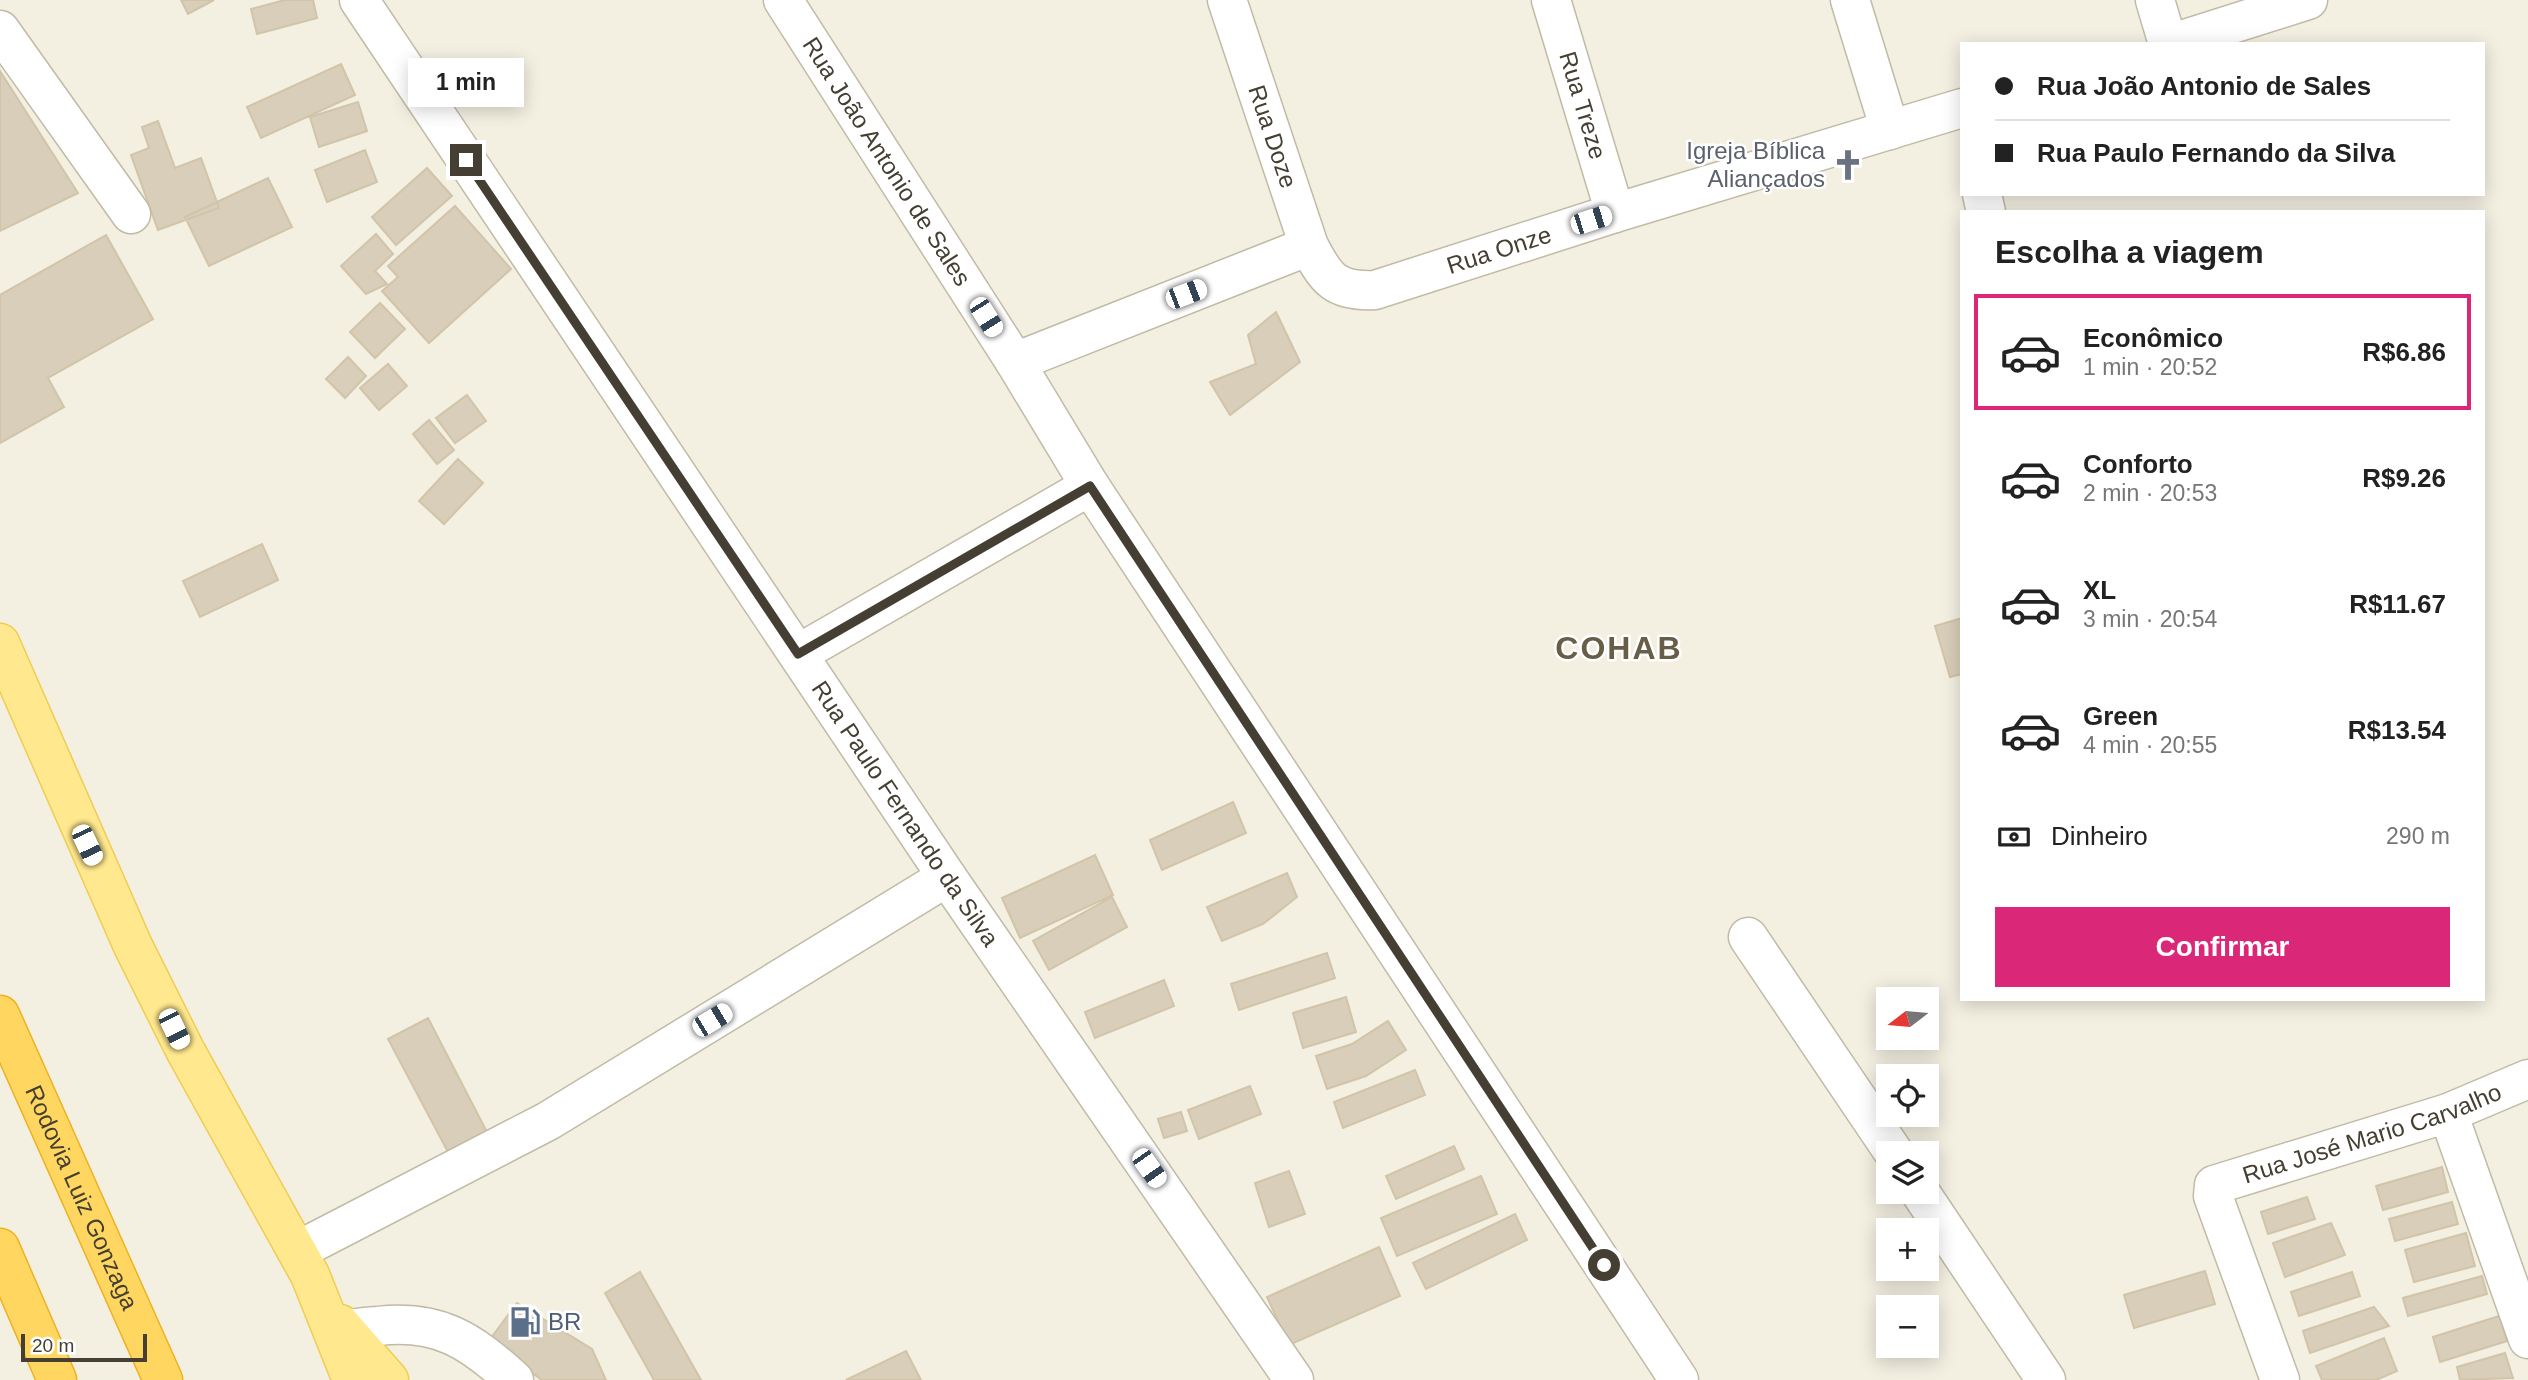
<!DOCTYPE html>
<html lang="pt">
<meta charset="utf-8">
<style>
:root{--surface:#fff;--page:#f2f2f2;--text:#222;--muted:#767676;--line:#e0e0e0;--accent:#db2777}
body{margin:0;font-family:Arial,sans-serif;background:var(--page);color:var(--text);height:100vh;display:flex;flex-direction:column;font-size:26px;white-space:nowrap}
*{box-sizing:border-box;margin:0}
p{font-size:23px;color:var(--muted)}
.icon{flex:none;width:38px;height:38px;fill:none;stroke:currentColor;stroke-width:2;stroke-linecap:round;stroke-linejoin:round}
.map{position:relative;flex:1;overflow:hidden}
.panel{position:absolute;left:1960px;top:210px;width:525px;height:791px;display:flex;flex-direction:column;background:var(--surface);border-radius:0px;box-shadow:0 4px 18px #0003}
.panel>*{flex:none}
.top-card{position:absolute;left:1960px;top:42px;width:525px;height:154px;border-radius:0px;box-shadow:0 4px 18px #0003;display:grid;align-content:center;height:154px;padding:0 35px;background:var(--surface)}
.needle{width:46px;rotate:254deg}
.fabs{position:absolute;left:1876px;top:987px;display:grid;gap:14px}
.fabs a{display:grid;place-items:center;width:63px;height:63px;border-radius:0px;background:var(--surface);box-shadow:0 4px 18px #0003;font-size:35px}
.scale{position:absolute;left:21px;bottom:18px;width:126px;box-sizing:border-box;padding-left:7px;border:4px solid #443f32;border-top:0;font-size:19px;line-height:24px;white-space:nowrap;color:#443f32;-webkit-text-stroke:5px #fff;paint-order:stroke}
.end{position:absolute;width:32px;height:32px;margin:-16px;border:9px solid #443f32;background:#fff;box-shadow:0 0 0 4px #fff}
.from{border-radius:50%}
.bubble{position:absolute;height:49px;border-radius:0px;background:var(--surface);box-shadow:0 4px 18px #0003;font-size:23px;font-weight:700;line-height:49px;text-align:center}
.car{position:absolute;width:21px;height:42px;margin:-21px -10px;border-radius:9px;box-shadow:0 0 5px 2px #0007;background:linear-gradient(#fff 24%,#345 0 40%,#fff 0 76%,#345 0 86%,#fff 0)}
.top-card b{display:flex;align-items:center;gap:24px;height:66px;font-size:26px}
.top-card b+b{border-top:2px solid var(--line)}
.top-card i{width:18px;height:18px;background:var(--text)}
ul{padding:0;list-style:none}
li{display:flex;align-items:center;gap:21px;height:116px;margin:0 14px 10px;padding:0 21px;border:4px solid transparent;border-radius:0px}
li div{flex:1}
li b{display:block;font-size:26px}
li em{font-style:normal;font-weight:700}
li.active{border-color:var(--accent)}
li>.icon{width:63px;height:63px;stroke-width:1.5}
h2{padding:0 35px;font-size:32px;line-height:84px}
.pay{display:flex;align-items:center;gap:18px;height:77px;padding:0 35px;font-size:26px}
.pay p{margin-inline-start:auto}
.cta{display:flex;gap:14px;margin-top:auto;padding:14px 35px}
.cta a{flex:1;height:80px;border-radius:0px;background:var(--accent);color:#fff;font-size:28px;font-weight:700;line-height:80px;text-align:center}
.map>svg:first-child{display:block}
</style>
<div class="map">
<svg width="2528" height="1380" viewBox="0 0 2528 1380">
<rect width="100%" height="100%" fill="#f3efe1"/>
<path fill="#d8ceb9" stroke="#d1c4a8" stroke-width="2" d="M181 0H214L188 14Z
M285 0H313L317 18 257 34 251 9Z
M341 64 355 95 261 138 247 107Z
M0 71 78 193 0 231Z
M358 102 367 131 319 147 310 117Z
M158 121 175 168 201 158 219 208 158 230 131 155 149 148 142 127Z
M365 150 377 182 327 202 315 170Z
M427 168 452 196 396 245 372 217Z
M268 178 292 227 209 266 185 217Z
M455 206 511 269 429 343 382 291 398 277 388 266Z
M376 234 393 254 375 271 387 284 366 294 341 266Z
M106 235 153 319 48 378 64 407 0 443V295Z
M380 303 405 329 375 358 350 332Z
M1276 312 1300 362 1230 415 1210 382 1256 364 1248 335Z
M348 357 366 376 345 398 326 379Z
M388 364 407 386 379 410 360 388Z
M467 395 486 421 455 443 436 418Z
M429 420 454 450 437 464 413 434Z
M458 459 483 483 444 524 419 501Z
M262 544 278 580 200 617 183 581Z
M1962 618V674L1950 677 1935 626Z
M1233 802 1246 833 1162 870 1150 840Z
M1095 855 1113 895 1020 938 1002 898Z
M1287 873 1297 897 1263 924 1222 941 1207 907Z
M1112 897 1127 927 1049 970 1033 941Z
M1327 953 1335 978 1239 1010 1231 984Z
M1164 980 1174 1006 1095 1038 1085 1012Z
M1346 997 1356 1032 1303 1048 1293 1013Z
M428 1018 488 1134 449 1154 388 1039Z
M1388 1021 1406 1050 1366 1076 1327 1089 1316 1056 1352 1044Z
M1415 1070 1425 1095 1343 1128 1334 1102Z
M1250 1086 1261 1114 1199 1139 1188 1110Z
M1181 1112 1187 1131 1164 1138 1158 1119Z
M1454 1146 1464 1169 1396 1199 1386 1176Z
M2442 1167 2448 1192 2383 1210 2376 1186Z
M1289 1171 1305 1214 1269 1227 1255 1183Z
M1481 1176 1497 1214 1397 1256 1381 1218Z
M2307 1197 2315 1219 2268 1234 2261 1212Z
M2452 1202 2458 1224 2395 1241 2389 1219Z
M1515 1214 1527 1240 1426 1289 1413 1263Z
M2331 1223 2345 1255 2285 1277 2273 1243Z
M2466 1233 2475 1266 2414 1282 2405 1250Z
M1379 1247 1400 1296 1289 1345 1267 1297Z
M2205 1271 2215 1304 2134 1328 2124 1295Z
M640 1272 701 1380H654L605 1293Z
M2352 1272 2360 1296 2299 1316 2291 1292Z
M2482 1276 2487 1294 2408 1316 2403 1298Z
M517 1303 592 1349 606 1380H542L488 1342Z
M2374 1307 2389 1326 2310 1353 2303 1331Z
M2499 1316 2507 1341 2440 1362 2433 1337Z
M2384 1338 2397 1371 2376 1380H2322L2316 1366Z
M906 1351 921 1380H846Z
M2505 1353 2513 1378 2460 1380 2457 1367Z"/>
<g fill="none" stroke-linecap="round" stroke-linejoin="round">
<defs>
<g id="minor">
<path id="s1" d="M359 0 947 877 1294 1380"/>
<path id="s2" d="M783 0 1015 362 1090 486 1679 1380"/>
<path id="s3" d="M1227 0 1309 246C1326 279 1335 292 1375 290L1615 213 1962 108"/>
<path id="s4" d="M1551 0 1615 213"/>
<path d="M1850 0 1890 130"/>
<path d="M2155 0 2168 44"/>
<path d="M0 30 131 214"/>
<path d="M2169 44 2308 0"/>
<path d="M1982 194 1986 212"/>
<path d="M1015 362 1309 246"/>
<path d="M798 654 1090 486"/>
<path d="M1748 937 1894 1153"/>
<path d="M2448 1113 2528 1339"/>
<path d="M1920 1192 2046 1380"/>
<path d="M297 1251 548 1121 947 877"/>
<path d="M335 1334C349 1328 363 1327 378 1326 439 1319 471 1341 514 1380"/>
<path id="s5" d="M2280 1380 2213 1196 2214 1185 2448 1113 2528 1079"/>
</g>
<path id="major" d="M0 643 133 946 185 1050 310 1275 352 1380
M340 1324 389 1380"/>
<g id="highway">
<path id="s6" d="M0 1015 163 1380"/>
<path d="M0 1248 57 1380"/>
</g>
</defs>
<use href="#minor" stroke="#c1bba6" stroke-width="41"/>
<use href="#major" stroke="#efcd53" stroke-width="41"/>
<use href="#highway" stroke="#edb221" stroke-width="41"/>
<use href="#minor" stroke="#fff" stroke-width="38"/>
<use href="#major" stroke="#ffe88e" stroke-width="38"/>
<use href="#highway" stroke="#ffd760" stroke-width="38"/>
</g>
<g fill="none" stroke-linecap="round" stroke-linejoin="round">
<path stroke="#443f32" stroke-width="9" d="M466 160 798 654 1090 486 1604 1265"/>
</g>
<defs>
<symbol id="church-bare" viewBox="-9 -9 18 18"><path d="M-1.2-6h2.4v3.5h3.3v2.4h-3.3V6h-2.4V-.1h-3.3v-2.4h3.3Z" fill="#6b7280" stroke="#fff" stroke-width="2.5" paint-order="stroke"/></symbol>
<symbol id="fuel-bare" viewBox="-9 -9 18 18"><path d="M-5.5-6h7V0h2V4h1.3V-2.5L3-4.5l.8-.8L6-3V5H2.5V1h-1V6h-7ZM-4.2-4.7v3.2H.2V-4.7Z" fill="#5c6f8a" stroke="#fff" stroke-width="2.5" paint-order="stroke"/></symbol>
</defs>
<g fill-rule="evenodd">
<use href="#church-bare" x="1826" y="143" width="44" height="44"/>
<use href="#fuel-bare" x="503" y="1300" width="44" height="44"/>
</g>
<g text-anchor="middle" stroke-width="5" stroke-linejoin="round" paint-order="stroke">
<g font-size="24" fill="#443f32" stroke="#fff">
<text dy="8" stroke="none"><textPath href="#s4" startOffset="110">Rua Treze</textPath></text>
<text dy="8" stroke="none"><textPath href="#s3" startOffset="144">Rua Doze</textPath></text>
<text dy="8" stroke="none"><textPath href="#s2" startOffset="192">Rua João Antonio de Sales</textPath></text>
<text dy="8" stroke="none"><textPath href="#s3" startOffset="476">Rua Onze</textPath></text>
<text dy="8" stroke="none"><textPath href="#s1" startOffset="980">Rua Paulo Fernando da Silva</textPath></text>
<text dy="8" stroke="none"><textPath href="#s5" startOffset="373">Rua José Mario Carvalho</textPath></text>
<text dy="8" stroke="none"><textPath href="#s6" startOffset="200">Rodovia Luiz Gonzaga</textPath></text>
</g>
<g font-size="24" fill="#5b616d" stroke="#fff" text-anchor="end">
<text x="1825" y="159">Igreja Bíblica<tspan x="1825" dy="28">Aliançados</tspan></text>
</g>
<g font-size="24" fill="#4e5e75" stroke="#fff" text-anchor="start">
<text x="548" y="1330">BR</text>
</g>
<g font-size="32" font-weight="bold" letter-spacing="2" fill="#685e48" stroke="#fff">
<text x="1619" y="659">COHAB</text>
</g>
</g>
</svg>
<div class="fabs">
<a><svg class="needle" viewBox="-14 -14 28 28"><path d="M0-13l5 13h-10z" fill="#e53935"/><path d="M0 13l5-13h-10z" fill="#767676"/></svg></a>
<a><svg class="icon" aria-label="locate" viewBox="0 0 24 24"><circle cx="12" cy="12" r="6"/><path d="M12 2v4M12 18v4M2 12h4M18 12h4"/></svg></a>
<a><svg class="icon" aria-label="layers" viewBox="0 0 24 24"><path d="M12 4l9 5-9 5-9-5zM3 14l9 5 9-5"/></svg></a>
<a>+</a>
<a>−</a>
</div>
<div class="scale">20 m</div>
<i class="end from" style="left:1604px;top:1265px"></i>
<i class="end" style="left:466px;top:160px"></i>
<div class="bubble" style="left:408px;top:58px;width:116px">1 min</div>
<i class="car" style="left:1591px;top:220px;rotate:72deg"></i>
<i class="car" style="left:1186px;top:294px;rotate:69deg"></i>
<i class="car" style="left:986px;top:317px;rotate:148deg"></i>
<i class="car" style="left:87px;top:845px;rotate:155deg"></i>
<i class="car" style="left:712px;top:1020px;rotate:59deg"></i>
<i class="car" style="left:174px;top:1029px;rotate:154deg"></i>
<i class="car" style="left:1149px;top:1168px;rotate:145deg"></i>
<div class="top-card">
<b><i class="from"></i>Rua João Antonio de Sales</b>
<b><i></i>Rua Paulo Fernando da Silva</b>
</div>
<section class="panel">
<h2>Escolha a viagem</h2>
<ul>
<li class="active"><svg class="icon" aria-label="car" viewBox="0 0 24 24"><path d="M5 17H2v-5l4-1 3-4h7l3 4 3 1v5h-3M9 17h6M6 11h13"/><circle cx="7" cy="17" r="2"/><circle cx="17" cy="17" r="2"/></svg><div><b>Econômico</b><p>1 min · 20:52</p></div><em>R$6.86</em></li>
<li><svg class="icon" aria-label="car" viewBox="0 0 24 24"><path d="M5 17H2v-5l4-1 3-4h7l3 4 3 1v5h-3M9 17h6M6 11h13"/><circle cx="7" cy="17" r="2"/><circle cx="17" cy="17" r="2"/></svg><div><b>Conforto</b><p>2 min · 20:53</p></div><em>R$9.26</em></li>
<li><svg class="icon" aria-label="car" viewBox="0 0 24 24"><path d="M5 17H2v-5l4-1 3-4h7l3 4 3 1v5h-3M9 17h6M6 11h13"/><circle cx="7" cy="17" r="2"/><circle cx="17" cy="17" r="2"/></svg><div><b>XL</b><p>3 min · 20:54</p></div><em>R$11.67</em></li>
<li><svg class="icon" aria-label="car" viewBox="0 0 24 24"><path d="M5 17H2v-5l4-1 3-4h7l3 4 3 1v5h-3M9 17h6M6 11h13"/><circle cx="7" cy="17" r="2"/><circle cx="17" cy="17" r="2"/></svg><div><b>Green</b><p>4 min · 20:55</p></div><em>R$13.54</em></li>
</ul>
<div class="pay"><svg class="icon" aria-label="cash" viewBox="0 0 24 24"><path d="M3 7h18v10H3z"/><circle cx="12" cy="12" r="2"/></svg>Dinheiro<p>290 m</p></div>
<div class="cta"><a>Confirmar</a></div>
</section>
</div>
